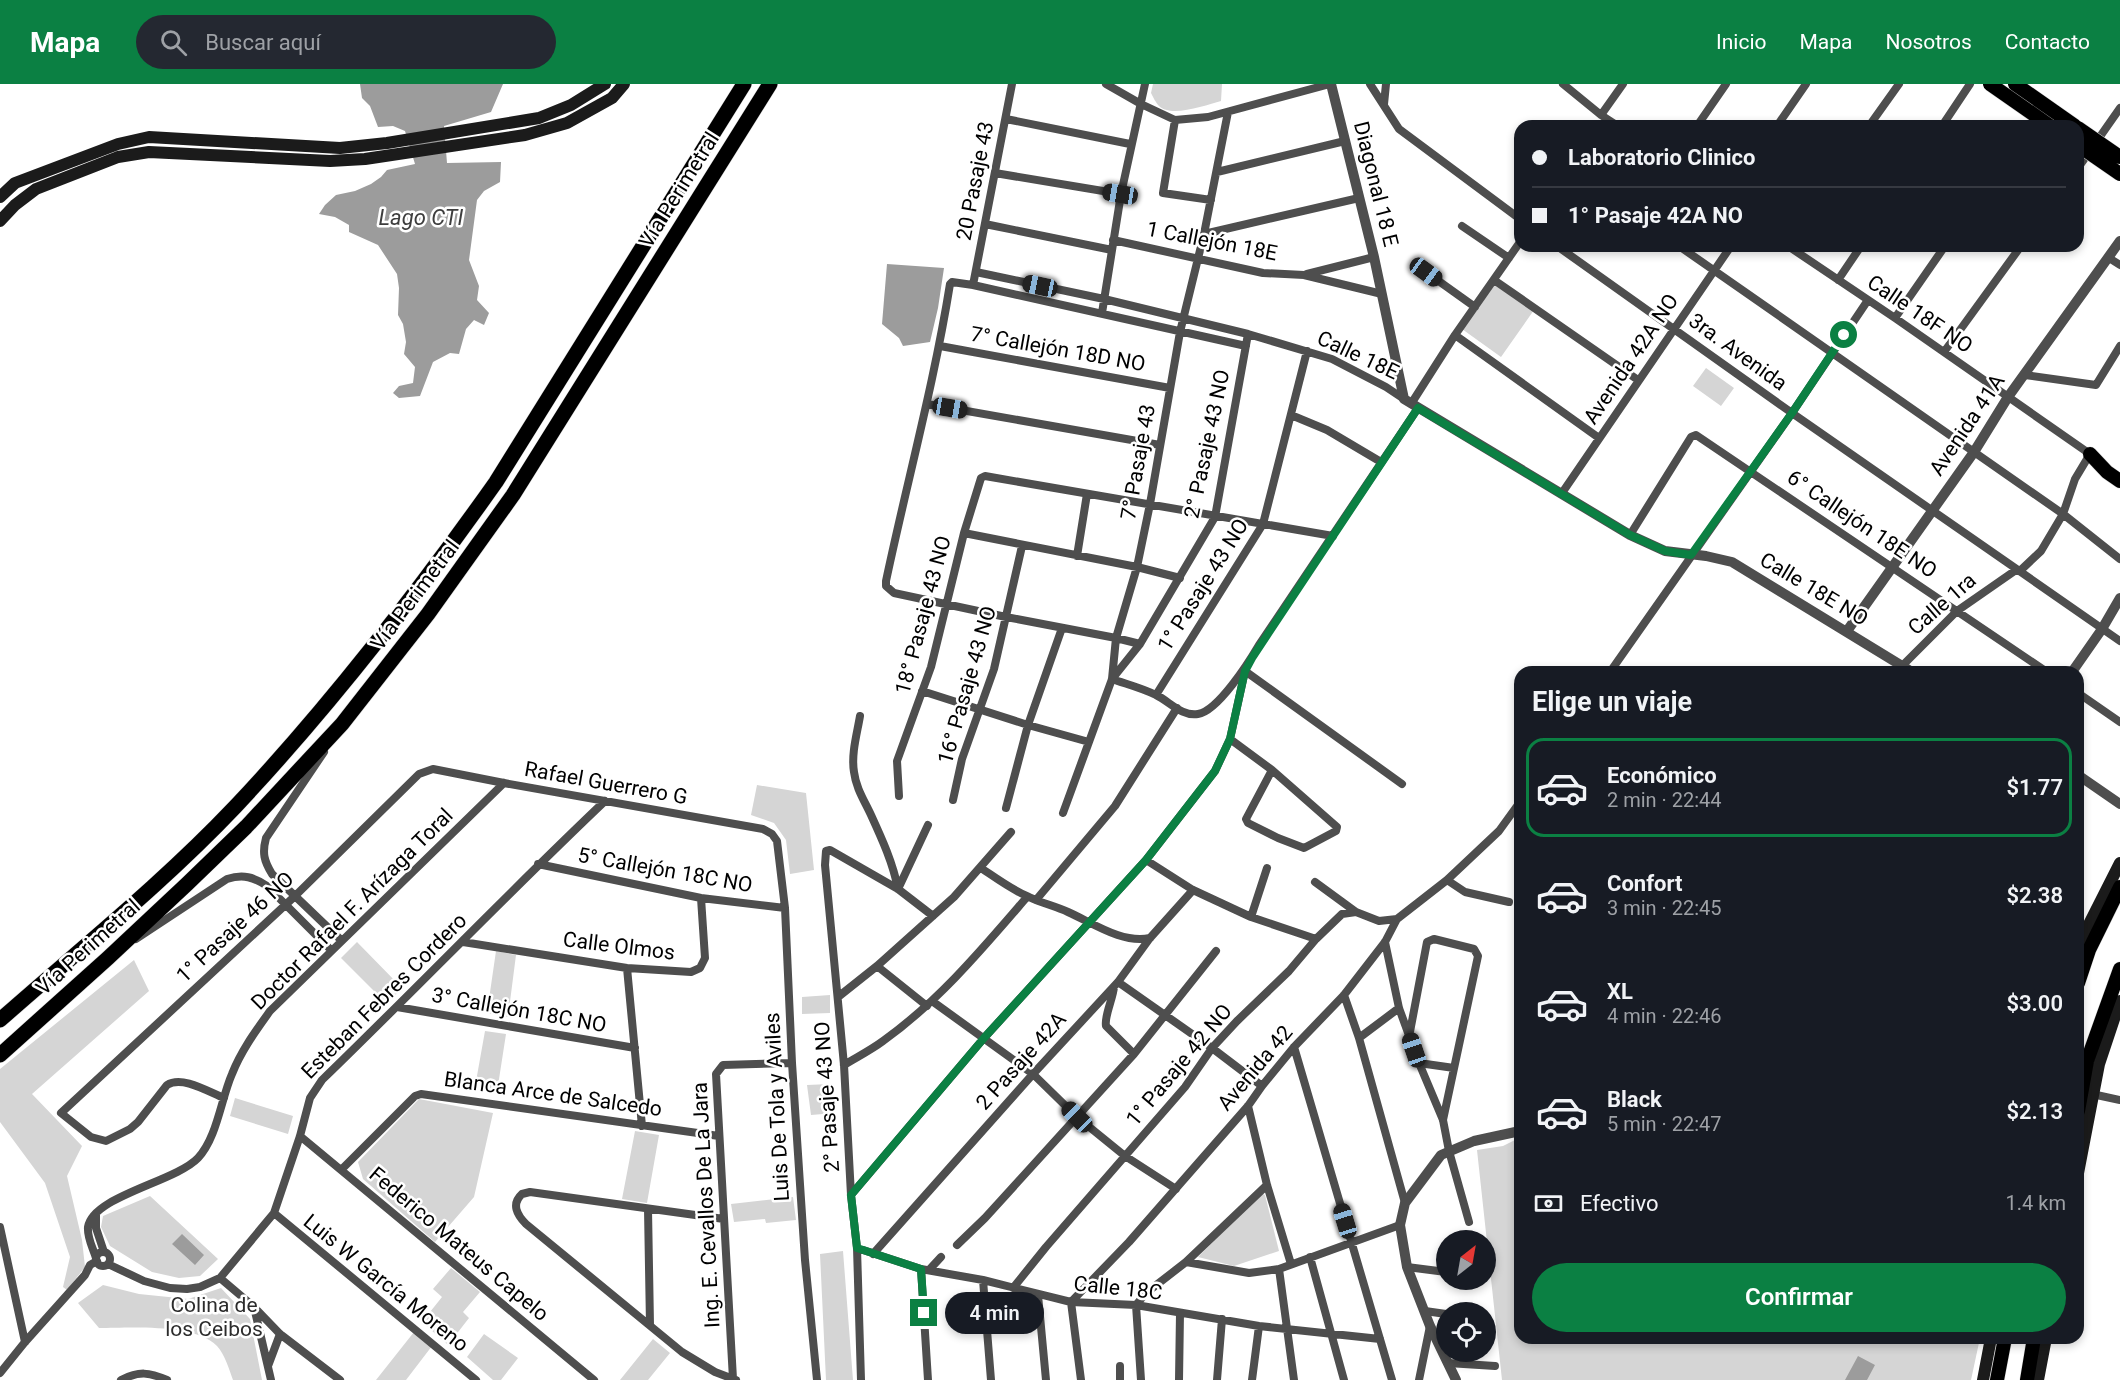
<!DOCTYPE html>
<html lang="es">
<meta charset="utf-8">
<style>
:root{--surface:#171b24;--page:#242831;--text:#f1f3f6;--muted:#9ea1a6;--line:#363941;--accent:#0b8043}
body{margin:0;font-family:Roboto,sans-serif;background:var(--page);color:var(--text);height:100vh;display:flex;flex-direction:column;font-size:22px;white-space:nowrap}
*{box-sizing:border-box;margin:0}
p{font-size:20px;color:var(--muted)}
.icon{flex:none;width:33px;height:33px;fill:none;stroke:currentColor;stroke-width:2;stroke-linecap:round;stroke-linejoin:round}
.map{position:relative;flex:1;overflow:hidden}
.details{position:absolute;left:1514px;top:582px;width:570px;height:678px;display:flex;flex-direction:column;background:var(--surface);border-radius:18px;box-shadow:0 3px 9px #0003}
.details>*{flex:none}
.hud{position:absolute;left:1514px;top:36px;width:570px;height:132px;border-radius:18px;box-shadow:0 3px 9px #0003;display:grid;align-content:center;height:132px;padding:0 18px;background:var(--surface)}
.needle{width:39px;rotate:31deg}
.tools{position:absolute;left:1436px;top:1146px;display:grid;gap:12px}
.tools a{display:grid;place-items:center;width:60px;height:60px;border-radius:50%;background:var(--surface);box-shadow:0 3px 9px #0003;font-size:30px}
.end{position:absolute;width:27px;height:27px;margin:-14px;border:8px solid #0b8043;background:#fff;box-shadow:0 0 0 3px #fff}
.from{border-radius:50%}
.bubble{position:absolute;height:42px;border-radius:21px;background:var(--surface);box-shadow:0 3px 9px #0003;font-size:20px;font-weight:600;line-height:42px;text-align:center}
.car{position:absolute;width:18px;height:36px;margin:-18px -9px;border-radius:8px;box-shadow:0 0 4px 2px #0007;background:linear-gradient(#222 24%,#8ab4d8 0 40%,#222 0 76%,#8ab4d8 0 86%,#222 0)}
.hud b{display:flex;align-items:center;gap:21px;height:57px;font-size:22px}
.hud b+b{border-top:2px solid var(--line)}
.hud i{width:15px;height:15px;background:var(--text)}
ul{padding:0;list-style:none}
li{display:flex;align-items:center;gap:18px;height:99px;margin:0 12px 9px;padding:0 6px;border:3px solid transparent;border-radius:18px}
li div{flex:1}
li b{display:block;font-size:22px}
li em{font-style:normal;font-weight:600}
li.on{border-color:var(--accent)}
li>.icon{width:54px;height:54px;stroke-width:1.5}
h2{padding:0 18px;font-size:27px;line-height:72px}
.pay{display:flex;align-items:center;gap:15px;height:66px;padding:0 18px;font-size:22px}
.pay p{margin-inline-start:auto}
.button{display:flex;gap:12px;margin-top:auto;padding:12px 18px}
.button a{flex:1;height:69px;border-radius:36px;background:var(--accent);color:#fff;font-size:24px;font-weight:600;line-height:69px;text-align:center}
header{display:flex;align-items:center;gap:36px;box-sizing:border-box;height:84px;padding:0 30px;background:var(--accent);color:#fff}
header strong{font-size:28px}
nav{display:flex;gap:33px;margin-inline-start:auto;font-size:21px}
.search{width:420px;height:54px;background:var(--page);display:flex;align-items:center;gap:15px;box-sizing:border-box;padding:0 21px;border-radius:33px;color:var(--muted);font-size:22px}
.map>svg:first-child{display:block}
</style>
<header>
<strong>Mapa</strong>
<div class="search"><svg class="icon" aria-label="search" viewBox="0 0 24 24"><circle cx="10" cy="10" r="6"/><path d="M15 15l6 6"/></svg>Buscar aquí</div>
<nav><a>Inicio</a><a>Mapa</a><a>Nosotros</a><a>Contacto</a></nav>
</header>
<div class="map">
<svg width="2120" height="1296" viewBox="0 0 2120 1296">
<rect width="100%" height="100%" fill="#fff"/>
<path fill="#d5d5d5" d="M1153 0H1222L1221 17C1206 21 1171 34 1159 22 1156 19 1153 13 1151 9Z
M1494 199 1534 226 1501 273 1462 245Z
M1706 284 1734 304 1721 322 1693 302Z
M757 701 806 709 814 786 790 790 786 756 774 739 751 731Z
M357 858 402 904 387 920 341 874Z
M496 867 516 871 508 933 487 929Z
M134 876 149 907 32 1010 82 1062 67 1092 82 1156 85 1183 67 1206 63 1203 70 1173 45 1099 0 1038V985Z
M830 911V929L802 930V913Z
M485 947 506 950 497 1008 475 1003Z
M830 1000 835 1029 811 1031 807 1001Z
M235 1014 293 1032 288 1050 230 1032Z
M419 1015 493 1029 474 1113 435 1158 363 1095 358 1078Z
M635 1047 659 1051 647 1119 622 1115Z
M1519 1054 1520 1254H1980L1971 1296H1502L1477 1066 1503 1062Z
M1261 1109 1265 1111 1279 1167 1234 1182 1198 1173Z
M150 1112 218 1175 200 1192 179 1194 152 1188 110 1162 101 1143 103 1132Z
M793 1113 796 1136 766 1139 765 1135 734 1138 731 1120Z
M843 1167 853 1296H826L820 1170Z
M451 1184 480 1208 463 1228 469 1234 448 1261 422 1238 442 1213 433 1205Z
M103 1201 139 1210 188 1215 221 1204 250 1235 262 1296H233C229 1285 225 1271 217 1262 194 1239 130 1244 99 1244L78 1219Z
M414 1248 432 1262 406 1296H376Z
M484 1250 518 1274 501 1296H493L467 1273Z
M653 1255 670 1269 648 1296H620Z"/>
<path fill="#9c9c9c" d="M360 0H503L491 28 444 42 447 79 501 78 500 98 484 107 477 116 469 176 479 202 477 216 489 229 484 241 474 236 466 245 459 270 450 269 433 278 420 312 399 314 393 309 399 302 413 299 415 283 404 270 406 258 403 240 398 231 399 204 397 190 378 161 349 148V141L335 133 319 130 325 121 336 111 355 107 371 100 381 93 387 86 415 80 405 47 393 42 378 43 370 22 362 14Z
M887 180 944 184 938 224 930 258 903 262 899 254 882 240Z
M182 1150 204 1171 195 1181 172 1160Z
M1858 1272 1875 1281 1867 1296H1845Z"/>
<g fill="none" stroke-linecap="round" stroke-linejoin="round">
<defs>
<path id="primary" d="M2090 370 2107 388 2120 397
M2078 899 2089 866 2120 803
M2078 1027 2087 977 2120 885
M1997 1296 2005 1254
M2027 1296 2034 1254"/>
<path id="trunk" d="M0 936C79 866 162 800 235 723 330 622 416 511 496 398L744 0
M0 971 108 874 187 800 246 743 342 640 428 530 513 411 770 0"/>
</defs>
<use href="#primary" stroke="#dbdbdb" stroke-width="15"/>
<use href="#trunk" stroke="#dbdbdb" stroke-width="16"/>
<path stroke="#4e4e4e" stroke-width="8" d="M1106 0 1141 20 1175 36 1208 33 1330 0
M1370 0 1399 45 1520 135
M1563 0 1601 31 1618 42
M1384 20 1386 0
M1601 31 1623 0
M1006 35 1130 60
M1175 36 1163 109 1211 116
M1697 42 1726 0
M1777 42 1806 0
M1869 42 1899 0
M1942 42 1970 0
M2078 84 2120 24
M1217 88 1345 57
M995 89 1121 110
M985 140 1112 166
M1462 142 1509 174
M1204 150 1359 114
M1113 156 1263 189 1304 191 1382 210
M1557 162 1792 329 2120 557
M1679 162 2063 430 2120 475
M1788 162 1895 234 2090 370 2075 395 2063 430 2041 467 2022 485
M2109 174 2120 181
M976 188 1104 215 1248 250 1332 275 1386 303 1404 315
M1426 188 1475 223
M1307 190 1374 173
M1494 196 1638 296
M1838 196 1861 162
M973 201 1012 0
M1102 229 1121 110 1145 0
M1895 234 1945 162
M1248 250 1215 433 1140 560 1112 595C1126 600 1142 604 1156 611 1169 617 1182 633 1198 630 1218 627 1249 578 1259 561L1418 324
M1455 251 1599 354
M940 262 1170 304
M1944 268 2021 162
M2025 291 2096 301 2120 262
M927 320 1160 361
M1411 320 1455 251 1520 158
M1291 331 1327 346 1381 378
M1562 409 1731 162
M964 449 1137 483 1180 494
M1630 451 1691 353 1696 351 2047 588
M1077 472 1087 410
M1140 560 1116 554 1006 533 894 509 886 502V497C907 398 934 300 950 200L952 198 973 201 1246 262
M1902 582 1957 527 2016 486
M1610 588 1792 329 1868 216
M922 607 1028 641 1089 658
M2078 609 2120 638
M1156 611 1263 440 1307 267
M860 632C857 650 851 670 854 688 856 704 864 716 871 731 882 755 893 779 898 805L928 741
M1230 655 1272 686 1337 743 1336 747 1304 764 1278 754 1248 739 1246 735 1272 686
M324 668 266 754C262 769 264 777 272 790L341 856
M899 712 897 677 931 583 964 449 981 394 985 392 1333 452
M953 716 962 675 994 585 1022 462
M1006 724 1028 641 1062 544
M1063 729 1112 595 1116 554 1137 483 1150 420 1180 248 1204 150 1228 28
M1146 776 1193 806 1251 833 1316 855
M538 780 701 814 785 824
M981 784C996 794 1012 806 1029 813 1041 819 1055 822 1068 828 1093 839 1122 860 1150 854
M1447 796 1465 808 1509 818
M1315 798 1356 828
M1036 816 1115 722 1177 624
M1251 833 1267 784
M136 855 227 795C243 790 254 793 267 802L331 866
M463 858 627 884 691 888 700 884 705 874 701 814
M1385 858 1399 924 1419 979 1443 1036 1449 1067 1469 1138
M877 882 927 922
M627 884 642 1042
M1118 898 1212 964 1262 1002
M1114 903C1113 915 1104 932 1106 942L1134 970
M1344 911 1359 954 1405 1119
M838 913 877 882 954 813 1011 748
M932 917 1033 990 1077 1033 1125 1072 1176 1105
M397 923 635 964
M1409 953 1427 858 1434 855 1474 865 1478 872 1443 1036
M1359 954 1399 924
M1294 963 1392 1296
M1419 979 1454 984
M844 981C857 973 871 966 883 957 939 917 983 864 1027 813
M2092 1010 2120 1016
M224 1014C209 1008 182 991 167 1001L138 1038 130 1045 106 1057 91 1053 61 1029 295 812 419 690 433 685 504 699 763 745 772 750 777 757 785 824 792 979 805 1176 817 1296
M1248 1022 1267 1101 1291 1180
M300 1052 594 1296
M341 1086 415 1012 421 1010 719 1052
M851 1111 984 954 1146 776 1215 687 1230 655 1245 587 1402 700
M648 1125 650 1241
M274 1129 476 1296
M96 1130V1144L104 1168
M724 1135 530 1108 522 1110C511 1120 517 1131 526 1140L682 1268 715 1288 736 1296
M0 1143 25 1258
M957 1161 985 1134 1134 970 1216 867
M857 1164 921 1185 983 1196 1071 1218 1136 1221 1259 1242 1380 1255
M96 1175a7 7 0 1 1 14 0a7 7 0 1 1-14 0Z
M873 1170 1033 990 1118 898 1150 854 1193 806
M1310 1173 1344 1296
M96 1174C93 1164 87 1154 88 1143 93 1112 175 1098 198 1074 217 1054 221 1015 232 990 241 967 255 948 270 927L504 699
M1186 1178 1267 1101
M108 1180 144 1197 170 1204 187 1205 200 1203 220 1194 274 1129 300 1052 310 1014 322 996C417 904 509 808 605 717
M1407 1183 1446 1188
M921 1185 928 1296
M1279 1185 1294 1296
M929 1186 941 1173
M220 1194 253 1222 280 1250 340 1296
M983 1196 991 1296
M1013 1204 1046 1163 1185 1003 1212 964 1237 937 1289 887 1316 855 1342 830 1356 828 1379 837 1397 835
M1038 1211 1046 1296
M1136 1221 1146 1209 1186 1178 1249 1189 1279 1185 1400 1141
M1136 1221 1141 1296
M254 1223 271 1296
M1425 1227 1446 1230
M1448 1279 1495 1282
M268 1282 280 1250
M1120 1282V1296
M0 1289 25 1258 85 1191 90 1181 97 1177
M733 1295 716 990 723 981 792 979
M121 1296C139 1287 149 1288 167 1296
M861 1296 857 1164 851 1111 844 981 825 781 826 767 830 766 898 805 933 832
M1081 1296 1071 1218 1129 1158 1248 1022 1262 1002 1294 963 1344 911 1385 858 1397 835 1447 796 1499 747 1520 718
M1179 1296 1180 1229
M1217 1296 1222 1235
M1252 1296 1259 1242
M1419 1296 1430 1242"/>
<path stroke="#4e4e4e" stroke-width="10" d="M1331 0 1374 173 1404 315 1630 451 1665 467 1706 472 1732 478 1912 588
M2044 30 2061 42
M1847 547 1974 368 2008 313 2120 157
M2072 588 2102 545 2120 514
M2078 691 2120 720
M1456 1296 1430 1242 1407 1183 1400 1141 1405 1119 1441 1071 1474 1057 1520 1047"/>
<path stroke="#1b1b1b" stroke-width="12" d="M0 113 15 99 118 60 149 53 340 64 387 59 539 34 571 21 605 0
M0 137 15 121 36 105 118 73 149 68 330 77 365 75 525 51 567 39 612 14 624 0
M2078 862 2120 779
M2078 1089 2099 980 2120 917
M1983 1296 1991 1254
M2038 1296 2046 1254"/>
<use href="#primary" stroke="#000" stroke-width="14"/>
<use href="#trunk" stroke="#000" stroke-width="15"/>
<defs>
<path id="primary-bridge" d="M1990 0 2050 42
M2015 0 2075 42
M2078 44 2120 73
M2078 61 2120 90"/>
</defs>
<use href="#primary-bridge" stroke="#dbdbdb" stroke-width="15" stroke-linecap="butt"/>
<use href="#primary-bridge" stroke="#000" stroke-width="14"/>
</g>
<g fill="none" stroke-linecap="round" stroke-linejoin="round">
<path stroke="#0b8043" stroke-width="8" d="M924 1229 921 1185 857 1164 851 1111 984 954 1146 776 1215 687 1230 655 1245 587 1252 574 1418 324 1630 451 1665 467 1691 471 1792 329 1844 251"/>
</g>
<g text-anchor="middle" stroke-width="5" stroke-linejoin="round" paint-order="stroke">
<g font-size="21" fill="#000" stroke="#fff">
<text transform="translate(975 97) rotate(-79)" y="7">20 Pasaje 43</text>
<text transform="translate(1376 100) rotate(76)" y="7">Diagonal 18 E</text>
<text transform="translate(679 106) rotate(-58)" y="7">Vía Perimetral</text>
<text transform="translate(1212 157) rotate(11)" y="7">1 Callejón 18E</text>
<text transform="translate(1920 230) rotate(34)" y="7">Calle 18F NO</text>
<text transform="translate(1058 265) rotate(10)" y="7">7° Callejón 18D NO</text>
<text transform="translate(1738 268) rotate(36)" y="7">3ra. Avenida</text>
<text transform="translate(1358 271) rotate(25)" y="7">Calle 18E</text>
<text transform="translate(1631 275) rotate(-56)" y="7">Avenida 42A NO</text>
<text transform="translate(1967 341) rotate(-56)" y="7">Avenida 41A</text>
<text transform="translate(1207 360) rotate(-78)" y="7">2° Pasaje 43 NO</text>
<text transform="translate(1138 378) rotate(-80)" y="7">7° Pasaje 43</text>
<text transform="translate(1862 440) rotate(34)" y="7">6° Callejón 18E NO</text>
<text transform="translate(1203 501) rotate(-58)" y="7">1° Pasaje 43 NO</text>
<text transform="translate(1814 505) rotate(31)" y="7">Calle 18E NO</text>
<text transform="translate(415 511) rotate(-53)" y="7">Vía Perimetral</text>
<text transform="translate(1942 520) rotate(-41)" y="7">Calle 1ra</text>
<text transform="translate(923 531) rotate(-75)" y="7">18° Pasaje 43 NO</text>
<text transform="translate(967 601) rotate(-74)" y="7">16° Pasaje 43 NO</text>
<text transform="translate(606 699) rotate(10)" y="7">Rafael Guerrero G</text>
<text transform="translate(665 786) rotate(10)" y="7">5° Callejón 18C NO</text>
<text transform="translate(352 825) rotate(-45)" y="7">Doctor Rafael F. Arízaga Toral</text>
<text transform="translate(235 843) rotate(-43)" y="7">1° Pasaje 46 NO</text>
<text transform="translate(619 862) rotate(7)" y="7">Calle Olmos</text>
<text transform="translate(88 863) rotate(-42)" y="7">Vía Perimetral</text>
<text transform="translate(384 912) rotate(-45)" y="7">Esteban Febres Cordero</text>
<text transform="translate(519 926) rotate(10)" y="7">3° Callejón 18C NO</text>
<text transform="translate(1021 977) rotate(-48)" y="7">2 Pasaje 42A</text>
<text transform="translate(1179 981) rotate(-50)" y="7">1° Pasaje 42 NO</text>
<text transform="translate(1255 984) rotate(-50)" y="7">Avenida 42</text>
<text transform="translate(553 1010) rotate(8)" y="7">Blanca Arce de Salcedo</text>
<text transform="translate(827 1013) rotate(-94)" y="7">2° Pasaje 43 NO</text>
<text transform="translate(777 1023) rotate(-93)" y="7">Luis De Tola y Aviles</text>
<text transform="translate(706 1121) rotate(-93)" y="7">Ing. E. Cevallos De La Jara</text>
<text transform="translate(459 1160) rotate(40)" y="7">Federico Mateus Capelo</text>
<text transform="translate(386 1199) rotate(39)" y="7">Luis W García Moreno</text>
<text transform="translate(1118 1204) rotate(6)" y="7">Calle 18C</text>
</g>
<g font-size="21" fill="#2c2c2c" stroke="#fff">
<text x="214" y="1228">Colina de<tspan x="214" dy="24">los Ceibos</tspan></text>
</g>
<g font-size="22" font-style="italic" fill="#3d3d3d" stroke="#fff">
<text x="421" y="141">Lago CTI</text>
</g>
</g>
</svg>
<div class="tools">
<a><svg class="needle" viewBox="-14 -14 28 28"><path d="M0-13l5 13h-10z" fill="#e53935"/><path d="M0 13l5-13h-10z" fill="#9ea1a6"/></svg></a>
<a><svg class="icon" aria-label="locate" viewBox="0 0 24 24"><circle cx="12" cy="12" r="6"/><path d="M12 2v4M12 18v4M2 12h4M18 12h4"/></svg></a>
</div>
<i class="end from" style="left:1844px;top:251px"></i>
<i class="end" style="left:924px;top:1229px"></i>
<div class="bubble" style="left:945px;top:1208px;width:99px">4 min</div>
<i class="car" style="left:1120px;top:110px;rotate:279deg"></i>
<i class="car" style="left:1426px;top:188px;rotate:126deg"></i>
<i class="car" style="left:1040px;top:202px;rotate:282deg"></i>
<i class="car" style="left:950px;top:324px;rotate:100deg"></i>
<i class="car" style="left:1414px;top:966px;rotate:341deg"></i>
<i class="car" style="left:1077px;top:1033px;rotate:315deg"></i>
<i class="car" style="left:1345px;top:1137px;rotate:343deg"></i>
<div class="hud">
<b><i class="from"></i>Laboratorio Clinico</b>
<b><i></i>1° Pasaje 42A NO</b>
</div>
<section class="details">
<h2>Elige un viaje</h2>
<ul>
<li class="on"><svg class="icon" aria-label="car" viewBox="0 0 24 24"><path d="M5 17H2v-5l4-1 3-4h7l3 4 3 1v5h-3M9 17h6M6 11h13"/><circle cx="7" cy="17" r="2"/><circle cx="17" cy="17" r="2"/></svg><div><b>Económico</b><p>2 min · 22:44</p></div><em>$1.77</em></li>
<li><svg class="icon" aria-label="car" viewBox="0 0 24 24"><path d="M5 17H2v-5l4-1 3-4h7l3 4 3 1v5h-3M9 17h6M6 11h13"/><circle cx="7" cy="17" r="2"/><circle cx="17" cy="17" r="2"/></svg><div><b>Confort</b><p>3 min · 22:45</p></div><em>$2.38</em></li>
<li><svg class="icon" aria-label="car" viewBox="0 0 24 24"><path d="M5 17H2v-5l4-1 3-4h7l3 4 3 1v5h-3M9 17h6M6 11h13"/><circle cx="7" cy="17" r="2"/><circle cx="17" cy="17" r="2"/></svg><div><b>XL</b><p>4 min · 22:46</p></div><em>$3.00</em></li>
<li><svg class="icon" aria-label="car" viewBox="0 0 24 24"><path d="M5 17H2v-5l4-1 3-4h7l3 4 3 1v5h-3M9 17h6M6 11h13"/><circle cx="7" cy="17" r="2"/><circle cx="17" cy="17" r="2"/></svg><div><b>Black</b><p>5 min · 22:47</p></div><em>$2.13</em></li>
</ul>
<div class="pay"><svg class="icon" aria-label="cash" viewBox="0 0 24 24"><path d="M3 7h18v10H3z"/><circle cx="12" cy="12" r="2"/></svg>Efectivo<p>1.4 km</p></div>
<div class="button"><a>Confirmar</a></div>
</section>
</div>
